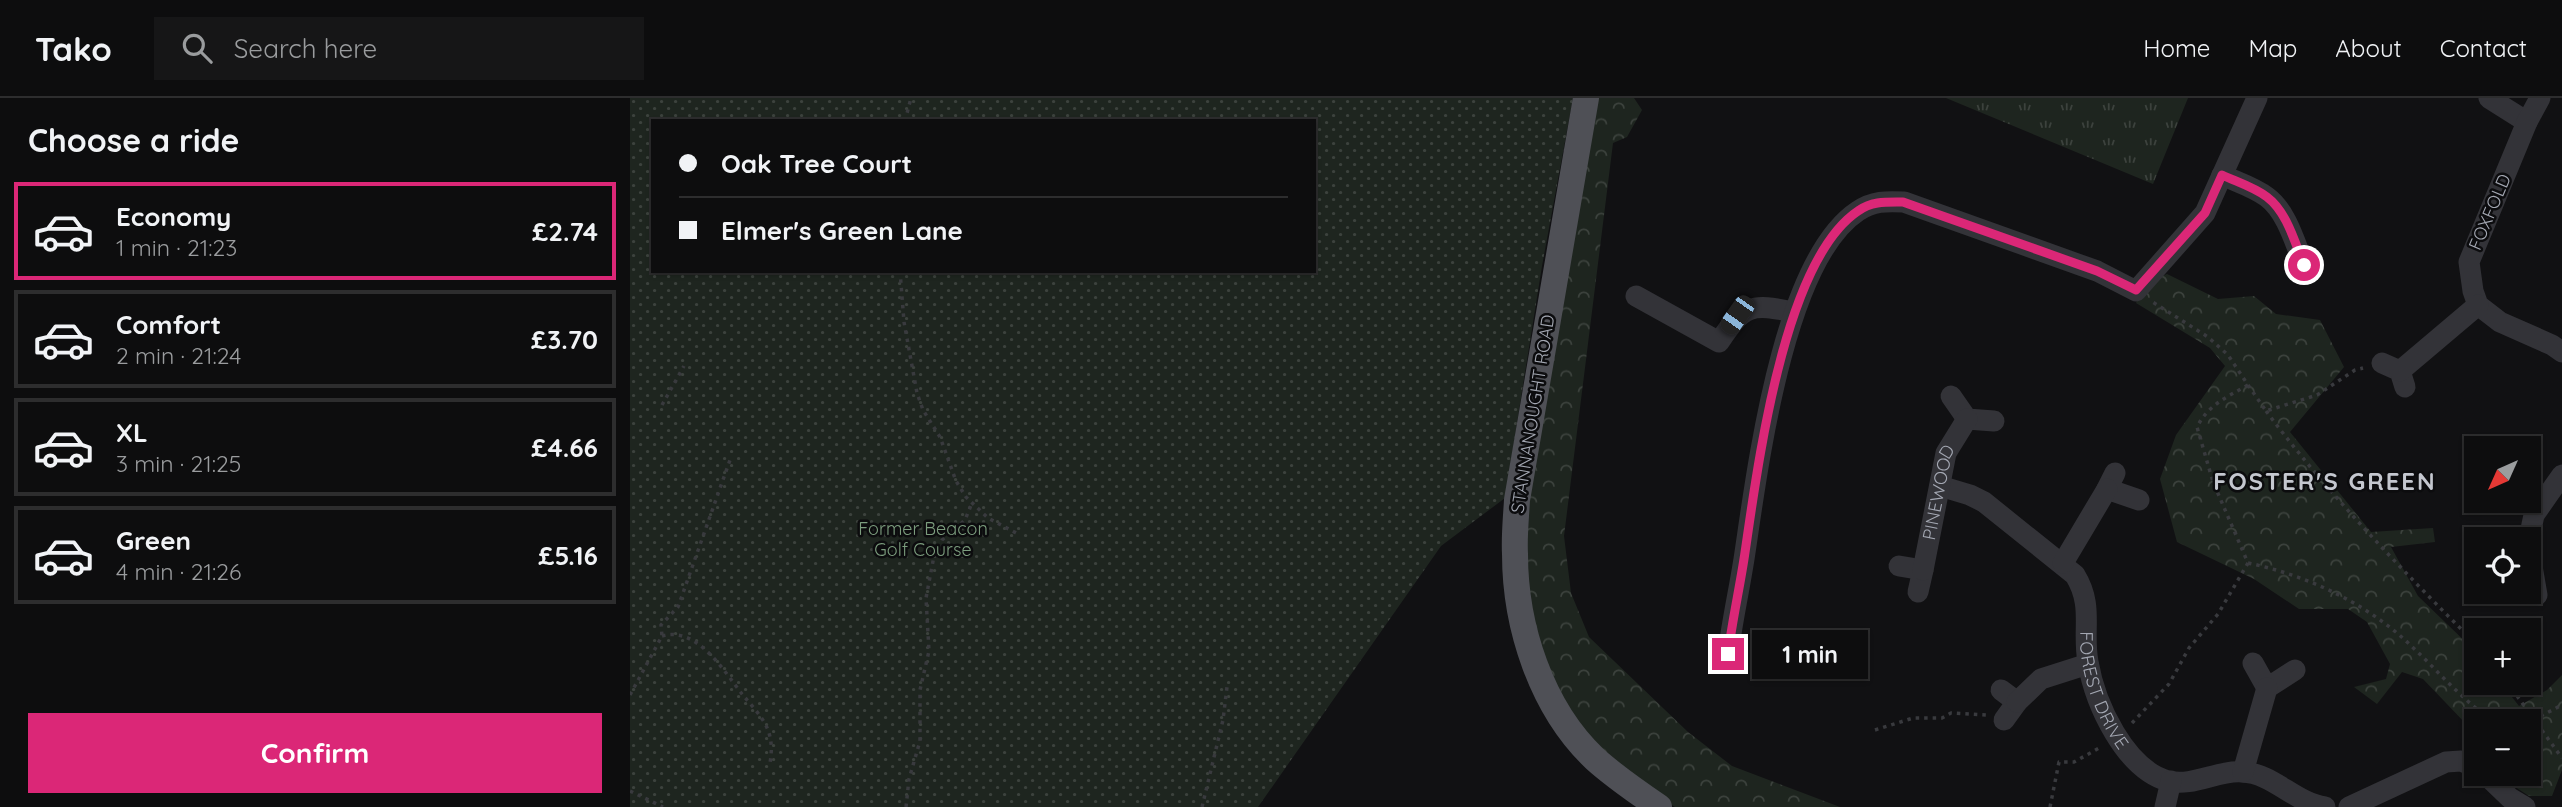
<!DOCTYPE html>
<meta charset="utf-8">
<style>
:root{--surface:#0d0d0e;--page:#161617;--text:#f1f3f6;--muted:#9a9c9e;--line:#2d2d2e;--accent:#db2777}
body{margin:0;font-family:Quicksand,sans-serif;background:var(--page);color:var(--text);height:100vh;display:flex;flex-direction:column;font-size:26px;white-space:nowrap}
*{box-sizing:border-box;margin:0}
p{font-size:23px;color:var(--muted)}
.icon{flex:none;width:38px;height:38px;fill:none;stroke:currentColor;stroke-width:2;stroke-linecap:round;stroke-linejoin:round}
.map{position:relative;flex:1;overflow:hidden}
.side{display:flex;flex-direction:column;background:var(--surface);width:630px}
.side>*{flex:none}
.top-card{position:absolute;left:21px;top:21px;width:665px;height:154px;border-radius:0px;box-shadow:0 2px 5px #0004,0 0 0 2px var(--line);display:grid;align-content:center;height:154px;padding:0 28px;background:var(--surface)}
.needle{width:46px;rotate:225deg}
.controls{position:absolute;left:1834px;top:338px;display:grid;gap:14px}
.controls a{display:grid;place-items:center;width:77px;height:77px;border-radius:0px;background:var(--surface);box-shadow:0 2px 5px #0004,0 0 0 2px var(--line);font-size:35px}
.end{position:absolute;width:32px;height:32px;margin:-16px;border:9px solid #db2777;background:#fff;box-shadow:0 0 0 4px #fff}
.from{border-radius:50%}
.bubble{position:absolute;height:49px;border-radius:0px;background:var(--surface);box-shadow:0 2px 5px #0004,0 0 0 2px var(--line);font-size:23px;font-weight:700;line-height:49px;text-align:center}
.car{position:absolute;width:21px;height:42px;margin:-21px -10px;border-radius:9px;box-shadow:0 0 5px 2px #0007;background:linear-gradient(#222 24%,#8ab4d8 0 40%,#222 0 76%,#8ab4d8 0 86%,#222 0)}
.top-card b{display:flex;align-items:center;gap:24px;height:66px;font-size:26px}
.top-card b+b{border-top:2px solid var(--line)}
.top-card i{width:18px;height:18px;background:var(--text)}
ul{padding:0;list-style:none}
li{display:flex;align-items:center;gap:21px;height:98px;margin:0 14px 10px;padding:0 14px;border:4px solid var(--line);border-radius:0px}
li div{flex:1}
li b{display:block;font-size:26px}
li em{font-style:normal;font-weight:700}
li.current{border-color:var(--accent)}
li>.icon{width:63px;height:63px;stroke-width:1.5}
h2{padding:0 28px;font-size:32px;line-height:84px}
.button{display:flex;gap:14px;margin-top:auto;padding:14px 28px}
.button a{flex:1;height:80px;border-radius:0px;background:var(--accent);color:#fff;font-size:28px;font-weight:700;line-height:80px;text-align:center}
header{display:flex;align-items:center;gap:42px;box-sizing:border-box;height:98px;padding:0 35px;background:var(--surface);border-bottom:2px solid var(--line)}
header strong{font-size:33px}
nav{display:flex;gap:38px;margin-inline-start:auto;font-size:24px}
.search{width:490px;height:63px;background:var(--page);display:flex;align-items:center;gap:18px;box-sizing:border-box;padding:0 24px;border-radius:0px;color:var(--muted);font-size:26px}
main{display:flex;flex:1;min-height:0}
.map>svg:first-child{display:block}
</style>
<header>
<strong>Tako</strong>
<div class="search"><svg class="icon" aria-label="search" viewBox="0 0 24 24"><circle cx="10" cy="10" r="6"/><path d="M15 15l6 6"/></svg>Search here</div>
<nav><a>Home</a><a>Map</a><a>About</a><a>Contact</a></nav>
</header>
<main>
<section class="side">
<h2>Choose a ride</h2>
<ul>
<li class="current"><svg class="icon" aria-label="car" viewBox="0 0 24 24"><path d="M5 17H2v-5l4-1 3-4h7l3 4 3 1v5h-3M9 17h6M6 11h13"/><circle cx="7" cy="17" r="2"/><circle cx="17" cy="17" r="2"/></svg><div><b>Economy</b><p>1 min · 21:23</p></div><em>£2.74</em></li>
<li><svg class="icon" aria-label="car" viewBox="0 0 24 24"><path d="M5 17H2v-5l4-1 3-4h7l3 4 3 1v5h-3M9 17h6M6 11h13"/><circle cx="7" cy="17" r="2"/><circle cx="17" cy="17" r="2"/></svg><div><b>Comfort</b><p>2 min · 21:24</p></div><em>£3.70</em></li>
<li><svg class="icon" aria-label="car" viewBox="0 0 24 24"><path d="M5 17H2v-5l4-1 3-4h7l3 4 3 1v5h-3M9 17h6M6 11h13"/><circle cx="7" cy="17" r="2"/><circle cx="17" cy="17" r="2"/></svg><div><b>XL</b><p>3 min · 21:25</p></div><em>£4.66</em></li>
<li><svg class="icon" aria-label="car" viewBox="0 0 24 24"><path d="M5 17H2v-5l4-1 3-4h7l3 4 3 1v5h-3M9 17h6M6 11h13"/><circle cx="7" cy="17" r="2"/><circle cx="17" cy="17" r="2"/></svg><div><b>Green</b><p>4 min · 21:26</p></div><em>£5.16</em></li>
</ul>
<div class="button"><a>Confirm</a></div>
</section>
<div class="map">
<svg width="1932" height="709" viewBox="0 0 1932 709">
<defs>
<pattern id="grass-tufts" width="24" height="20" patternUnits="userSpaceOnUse" patternTransform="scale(1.75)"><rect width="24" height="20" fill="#1e251f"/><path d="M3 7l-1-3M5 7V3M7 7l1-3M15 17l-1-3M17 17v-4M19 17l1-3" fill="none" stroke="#3c423d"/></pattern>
<pattern id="forest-crowns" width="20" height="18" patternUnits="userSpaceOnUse" patternTransform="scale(1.75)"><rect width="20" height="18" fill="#1e251f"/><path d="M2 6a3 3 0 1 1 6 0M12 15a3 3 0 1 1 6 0" fill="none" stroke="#3c423d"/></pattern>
<pattern id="park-dots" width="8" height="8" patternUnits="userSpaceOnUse" patternTransform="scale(1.75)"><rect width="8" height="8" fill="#1e251f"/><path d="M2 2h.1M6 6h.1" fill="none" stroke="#3c423d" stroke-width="1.8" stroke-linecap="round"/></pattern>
</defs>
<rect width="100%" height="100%" fill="#111113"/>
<path fill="url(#grass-tufts)" d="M1316 0H1558L1523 86Z"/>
<path fill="url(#forest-crowns)" d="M961 0H1004L1012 12 997 39 983 45 934 438 941 495 959 539 1058 634 1102 668 1210 709H1045L996 677 957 640 903 552 890 437Z
M1537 176 1588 201 1624 198 1646 216 1690 222 1714 269 1660 334 1741 434 1803 430 1805 444 1761 449 1788 498 1846 554V584L1871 585 1889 608 1917 592 1932 577V672L1922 698H1899L1865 676H1899V623H1846V630L1838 628 1793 581 1772 574 1747 606 1724 589 1756 581 1760 566 1737 524 1718 511H1669L1624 481 1547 444 1530 381 1546 337 1595 268 1580 250 1506 205 1517 184Z"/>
<path fill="url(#park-dots)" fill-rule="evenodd" d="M0 0H943L912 168 875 400 811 448 628 709H0ZM23 23H684V173H23Z"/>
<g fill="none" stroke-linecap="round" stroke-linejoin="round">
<path stroke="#393a3e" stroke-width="3.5" stroke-dasharray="3.5 5" stroke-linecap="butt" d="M275 23 281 0
M270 173 274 224 287 295 293 312 310 339 326 383 336 399 358 420 390 437
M1618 287 1636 313 1687 297 1725 272 1733 270
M32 307 54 268
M1636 313C1699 397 1772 472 1846 546
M1618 465C1671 476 1725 500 1767 535 1795 559 1819 588 1848 612L1865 620 1881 623
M32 538C67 528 94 573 112 596 121 607 133 619 138 632 142 643 142 653 140 665
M1877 584 1932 660
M0 597 32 538 31 527 48 509 100 362
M1903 622 1932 607
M1502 625 1539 586 1559 550 1588 516 1618 465 1583 384 1567 329C1578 307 1597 299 1618 287L1598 257 1578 239 1521 203
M1245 632 1283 620H1312L1321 615 1356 617
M0 693 33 709
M276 709 279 681 290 643V592L299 553 296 500 304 458 312 442 335 422 342 405
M572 709 593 622 597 589
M1420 709 1429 664H1444L1471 649"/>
<g stroke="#333338" stroke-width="21">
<path d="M1859 0 1897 24"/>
<path d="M1910 0 1897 24 1839 164 1843 193 1848 207 1870 224 1922 247 1932 254"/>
<path d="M1592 77C1607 84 1624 89 1637 99 1657 114 1665 145 1674 167"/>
<path d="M1006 198 1089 244C1114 207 1120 205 1164 214"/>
<path d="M1752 265 1770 273 1775 289"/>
<path d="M1770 273 1848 207"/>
<path d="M1321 298 1337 321 1364 323"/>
<path d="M1485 375 1477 391 1509 402"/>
<path id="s1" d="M1310 388 1340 397 1354 404 1445 477C1464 508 1452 531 1458 564 1465 606 1495 671 1538 683 1563 689 1588 672 1612 674 1643 675 1665 705 1695 709"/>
<path d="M1899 441 1904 417 1932 377"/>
<path d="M1899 451 1907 497"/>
<path d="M1433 465 1477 391"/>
<path d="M1269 468 1293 472 1288 494"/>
<path id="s2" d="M1293 472 1316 355 1337 321"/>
<path d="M1098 556C1102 524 1109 493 1114 461 1127 375 1152 163 1228 113 1243 103 1256 103 1274 104L1467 173 1506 193 1575 115 1627 0"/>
<path d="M1623 565 1637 590 1665 572"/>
<path d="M1371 592 1387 604 1374 622"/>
<path d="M1387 604 1411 581 1458 566"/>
<path d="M1613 674 1637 590"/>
<path d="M1855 676 1880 700 1895 709"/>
<path d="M1535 709 1541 683"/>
<path d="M1719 709 1816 664 1831 663 1846 669"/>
</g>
<path stroke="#4f5056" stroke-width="26" d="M956 0 887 402C886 420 884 438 885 456 885 528 911 610 965 661 985 679 1007 694 1029 709"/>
</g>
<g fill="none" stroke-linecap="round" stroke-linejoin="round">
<path stroke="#db2777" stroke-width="9" d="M1098 556C1102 524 1109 493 1114 461 1127 375 1152 164 1228 113 1242 103 1256 104 1273 104L1467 173 1506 192 1575 115 1592 77C1607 84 1624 89 1637 99 1657 114 1665 145 1674 167"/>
</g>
<g text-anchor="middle" stroke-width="5" stroke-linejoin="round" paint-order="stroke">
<g font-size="18" fill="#a4a8b3" stroke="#0c0c0e">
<text transform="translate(1860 114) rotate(-67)" y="6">FOXFOLD</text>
<text transform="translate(903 316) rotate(-81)" y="6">STANNANOUGHT ROAD</text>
<text dy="6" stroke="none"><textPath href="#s2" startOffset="79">PINEWOOD</textPath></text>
<text dy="6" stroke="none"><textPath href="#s1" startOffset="284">FOREST DRIVE</textPath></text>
</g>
<g font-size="18" fill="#7c9d7e" stroke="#0c0c0e">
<text x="293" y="437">Former Beacon<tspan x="293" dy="21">Golf Course</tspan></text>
</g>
<g font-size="24" font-weight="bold" letter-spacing="2" fill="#c4c7cf" stroke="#0c0c0e">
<text x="1695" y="392">FOSTER'S GREEN</text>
</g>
</g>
</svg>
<div class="controls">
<a><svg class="needle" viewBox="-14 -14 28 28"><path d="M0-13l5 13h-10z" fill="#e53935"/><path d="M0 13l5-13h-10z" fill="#9a9c9e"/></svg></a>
<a><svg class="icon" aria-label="locate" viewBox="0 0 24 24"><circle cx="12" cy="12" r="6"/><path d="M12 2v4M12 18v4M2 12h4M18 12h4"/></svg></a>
<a>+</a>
<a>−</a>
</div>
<i class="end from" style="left:1674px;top:167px"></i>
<i class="end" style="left:1098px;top:556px"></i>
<div class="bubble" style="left:1122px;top:532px;width:116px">1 min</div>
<i class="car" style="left:1107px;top:217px;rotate:215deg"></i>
<div class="top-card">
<b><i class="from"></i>Oak Tree Court</b>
<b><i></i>Elmer's Green Lane</b>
</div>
</div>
</main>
